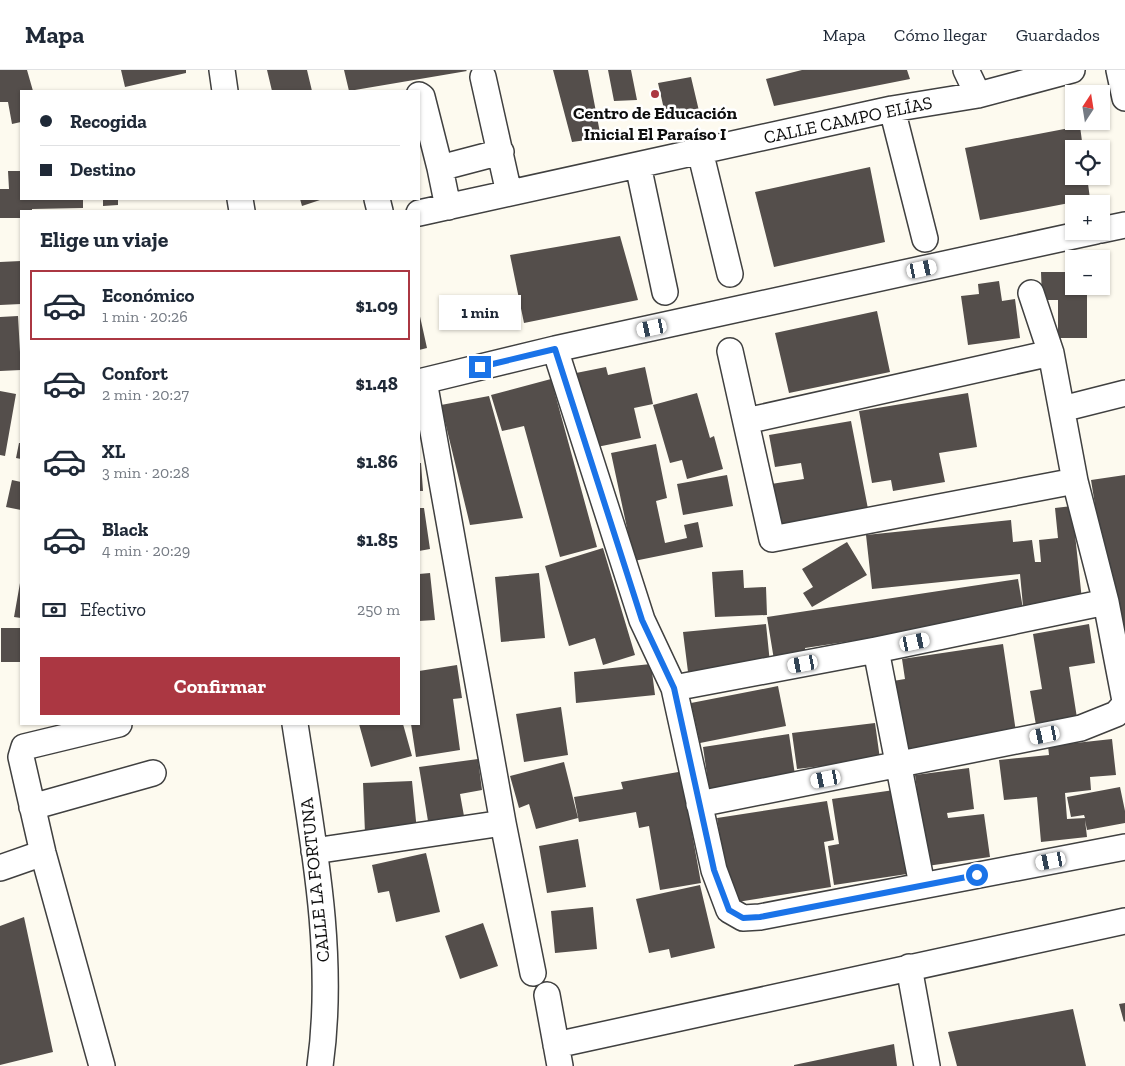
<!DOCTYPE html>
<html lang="es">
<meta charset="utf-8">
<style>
:root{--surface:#fff;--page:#f6f6f7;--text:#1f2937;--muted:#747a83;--line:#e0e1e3;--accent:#ab3742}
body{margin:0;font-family:"Zilla Slab",serif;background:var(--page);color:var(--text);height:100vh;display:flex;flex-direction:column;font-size:19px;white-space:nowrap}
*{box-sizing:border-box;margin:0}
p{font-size:16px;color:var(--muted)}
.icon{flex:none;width:28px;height:28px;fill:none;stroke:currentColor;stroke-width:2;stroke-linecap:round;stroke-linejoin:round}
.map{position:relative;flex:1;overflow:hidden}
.panel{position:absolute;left:20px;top:140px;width:400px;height:515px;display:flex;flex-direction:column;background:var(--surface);border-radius:0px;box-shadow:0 1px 4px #0004}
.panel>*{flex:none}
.banner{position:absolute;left:20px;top:20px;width:400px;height:110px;border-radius:0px;box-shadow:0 1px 4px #0004;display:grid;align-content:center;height:110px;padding:0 20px;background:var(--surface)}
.needle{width:32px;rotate:12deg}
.controls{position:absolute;left:1065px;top:15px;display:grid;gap:10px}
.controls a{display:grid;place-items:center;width:45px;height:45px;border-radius:0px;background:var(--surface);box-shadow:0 1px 4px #0004;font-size:25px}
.end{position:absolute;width:22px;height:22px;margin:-11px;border:6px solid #1a73e8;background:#fff;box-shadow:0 0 0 2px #fff}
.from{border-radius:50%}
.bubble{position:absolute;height:35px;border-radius:0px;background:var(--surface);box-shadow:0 1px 4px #0004;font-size:16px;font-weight:800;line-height:35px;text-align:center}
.car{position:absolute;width:15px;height:30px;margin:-15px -8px;border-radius:6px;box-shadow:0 0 4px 1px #0007;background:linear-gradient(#fff 24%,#345 0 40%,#fff 0 76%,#345 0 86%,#fff 0)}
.banner b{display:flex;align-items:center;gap:18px;height:48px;font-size:19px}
.banner b+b{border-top:1px solid var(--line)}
.banner i{width:12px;height:12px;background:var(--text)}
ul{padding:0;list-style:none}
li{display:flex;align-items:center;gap:15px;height:70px;margin:0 10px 8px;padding:0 10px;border:2px solid transparent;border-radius:0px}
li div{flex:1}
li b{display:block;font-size:19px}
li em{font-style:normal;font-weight:800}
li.on{border-color:var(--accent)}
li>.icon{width:45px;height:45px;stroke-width:1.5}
h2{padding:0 20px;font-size:22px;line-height:60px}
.pay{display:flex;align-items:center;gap:12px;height:55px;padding:0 20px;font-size:19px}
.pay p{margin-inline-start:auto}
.action{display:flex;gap:10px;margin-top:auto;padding:10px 20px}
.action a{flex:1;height:58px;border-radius:0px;background:var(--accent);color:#fff;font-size:20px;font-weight:800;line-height:58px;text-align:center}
header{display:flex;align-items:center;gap:30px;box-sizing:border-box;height:70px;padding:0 25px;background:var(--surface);border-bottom:1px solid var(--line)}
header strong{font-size:24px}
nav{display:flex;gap:28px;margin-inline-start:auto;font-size:18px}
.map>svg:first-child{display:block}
</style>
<header>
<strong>Mapa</strong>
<nav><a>Mapa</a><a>Cómo llegar</a><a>Guardados</a></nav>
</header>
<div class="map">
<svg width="1125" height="996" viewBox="0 0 1125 996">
<rect width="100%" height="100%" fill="#fdfaef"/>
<path fill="#544e4b" d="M0 0H27L33 21H21V52L12 54 8 32H0Z
M121 0H186V3L125 17Z
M267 0H307L312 21H272Z
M344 0H466L467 1 349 21Z
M553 0H588L601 68 572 72Z
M608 0H631L637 30 614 31Z
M802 0H907L910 9 774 36 766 9Z
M691 7 699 41 666 48 658 13Z
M1080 56 1083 79H1074V106H1087L1090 129 980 150 965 78Z
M870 97 885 172 774 197 755 122Z
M8 101H21V129H83V138L32 139V141H21V148H0V119H9Z
M103 129H118V135L103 136Z
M300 129H323L302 136Z
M620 166 638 230 524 253 510 185Z
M21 191V234L0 235V192Z
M1041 202H1074V216H1087V268H1058V230H1042Z
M999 211 1002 231 1015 229 1020 268 968 275 961 226 979 224 978 214Z
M877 241 890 302 789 323 775 263Z
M419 242 427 278 419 280Z
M18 246 21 300 0 301V247Z
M606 297 608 305 645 297 653 334 634 338 641 368 592 378 576 303Z
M551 309 597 477 560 487 524 356 502 361 491 325Z
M0 321 16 324 5 386 0 385Z
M697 323 710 368 714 366 723 399 687 409 682 390 670 393 653 335Z
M968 323 977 377 939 383 945 412 893 421 891 410 872 413 859 341Z
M489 326 523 448 470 455 441 335Z
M851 351 869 444 779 459 771 414 804 409 801 393 775 397 769 365Z
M19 373H21V389L16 388Z
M656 374 667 428 656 431 665 473 687 468 684 455 698 452 703 477 634 491 611 383Z
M419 393H421L423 421H419Z
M727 405 733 436 683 445 677 414Z
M1125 405V575L1111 535 1091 410Z
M12 410 21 412V440L6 437Z
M1072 436 1082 530 1023 536 1020 504 872 519 866 465 1011 450 1013 472 1032 470 1035 492H1041L1039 470 1058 468 1055 438Z
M419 438H424L430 479 419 481Z
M847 472 867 505 812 537 803 523 813 517 802 499Z
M603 478 635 585 603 595 595 568 569 576 545 496Z
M743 500 744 518 766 517 767 545 715 547 712 502Z
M430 503 435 550 419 551V504Z
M539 503 545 568 501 572 495 507Z
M1018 509 1024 545 805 578 807 591 775 596 767 547Z
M20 513H21V548L14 547Z
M766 554 770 593 688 602 683 562Z
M1089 554 1095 593 1069 597 1077 648 1036 655 1030 621 1042 619 1033 564Z
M1 558H21V592H1Z
M1003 574 1016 662 905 679 893 611 905 609 902 589Z
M651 594 655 625 576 633 574 602Z
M457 595 462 628 453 629 460 680 416 687 411 654H419V601Z
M778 616 786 656 700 673 691 633Z
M561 637 568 685 524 692 516 644Z
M875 653 880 689 797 699 792 663Z
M359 654H403L412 686 371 697Z
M789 664 795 705 709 719 703 677Z
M1112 669 1116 705 1090 707 1091 720 1065 723 1067 749 1085 748 1084 745 1071 747 1067 727 1120 717 1125 741V753L1087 760 1085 750 1087 767 1041 772 1037 727 1004 730 999 690 1049 685 1048 676Z
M478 689 482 720 460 724 464 746 428 751 419 697Z
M564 692 578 748 536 759 529 734 519 738 510 706Z
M969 698 974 739 947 743 948 748 984 744 990 787 927 796 915 705Z
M684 701 687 735 701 813 660 820 649 756 639 758 636 742 579 752 574 727 623 719 621 712Z
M412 711 417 761 365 763 363 713Z
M894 720 907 804 834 815 828 776 839 774 832 729Z
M827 731 834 770 824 772 831 817 731 833 717 748Z
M578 769 586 817 547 823 539 776Z
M426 783 440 842 396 852 389 821 378 823 372 795Z
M700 815 715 878 671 888 669 879 649 883 636 829Z
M593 837 597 879 555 883 551 841Z
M24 847 53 982 0 995V856Z
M483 853 498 896 460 909 445 866Z
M1125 933V951L1124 952 1119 934Z
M1073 939 1086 996H957L948 962Z
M894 974 897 996H794V995Z"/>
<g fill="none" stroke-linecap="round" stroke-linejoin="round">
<defs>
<path id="minor" d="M222 0 225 21
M966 0 978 25
M1119 0 1125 28
M483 7 509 123
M419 25 422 27 440 98 448 137
M892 39 925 169
M700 81 730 204
M638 95 665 222
M440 98 501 82
M240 129 242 141
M377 129 380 141
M419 143 892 39 978 25 1072 0
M1101 160 1125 155
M1031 223 1051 283 1075 411 1106 532 1125 631
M555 279 642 550 674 618 714 800 729 840 743 848 760 847 1125 777
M730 281 772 469 1075 411
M424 311 503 753 533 903
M419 312 555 279 1096 161
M1062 339 1125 323
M746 351 1051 283
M876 580 922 815
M674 618 876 580 1106 532
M295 654C312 766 336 882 320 996
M699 734 1081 658 1116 644 1125 634
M32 737 153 703
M314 781 503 753
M0 798 43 783
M909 897 927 996
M547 925 560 996
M556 975 1125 851
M102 996 43 783 21 687 24 677 119 654"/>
</defs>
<use href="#minor" stroke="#404040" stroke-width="28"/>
<use href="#minor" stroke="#fff" stroke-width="25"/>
</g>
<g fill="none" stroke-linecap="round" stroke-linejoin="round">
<path stroke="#1a73e8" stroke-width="6" d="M480 297 555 279 642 550 674 618 714 800 729 840 743 848 760 847 977 805"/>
</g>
<circle fill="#ab3742" stroke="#fff" stroke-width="2" cx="655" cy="24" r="5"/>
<g text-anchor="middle" stroke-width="5" stroke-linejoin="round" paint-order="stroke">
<g font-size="18" font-weight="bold" fill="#0d0d0d" stroke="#fff">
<text x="655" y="49">Centro de Educación<tspan x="655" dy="21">Inicial El Paraíso I</tspan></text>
</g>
<g font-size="18" fill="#0d0d0d" stroke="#fff">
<text transform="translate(848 50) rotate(-12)" y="6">CALLE CAMPO ELÍAS</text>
<text transform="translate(315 810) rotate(-96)" y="6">CALLE LA FORTUNA</text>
</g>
</g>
</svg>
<div class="controls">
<a><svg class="needle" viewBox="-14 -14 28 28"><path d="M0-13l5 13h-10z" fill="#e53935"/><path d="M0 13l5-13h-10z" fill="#747a83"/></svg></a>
<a><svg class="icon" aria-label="locate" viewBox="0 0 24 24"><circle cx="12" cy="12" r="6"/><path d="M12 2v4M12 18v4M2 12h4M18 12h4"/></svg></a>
<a>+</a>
<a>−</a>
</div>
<i class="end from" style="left:977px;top:805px"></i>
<i class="end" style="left:480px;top:297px"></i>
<div class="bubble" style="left:439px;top:225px;width:82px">1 min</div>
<i class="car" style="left:922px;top:199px;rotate:78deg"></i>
<i class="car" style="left:652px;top:258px;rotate:258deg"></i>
<i class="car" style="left:915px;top:572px;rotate:78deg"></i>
<i class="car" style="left:803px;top:594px;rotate:260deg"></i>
<i class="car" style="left:1045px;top:665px;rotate:258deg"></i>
<i class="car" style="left:826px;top:709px;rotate:259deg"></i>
<i class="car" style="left:1051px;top:791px;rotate:259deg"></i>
<div class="banner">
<b><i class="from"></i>Recogida</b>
<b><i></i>Destino</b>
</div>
<section class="panel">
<h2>Elige un viaje</h2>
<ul>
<li class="on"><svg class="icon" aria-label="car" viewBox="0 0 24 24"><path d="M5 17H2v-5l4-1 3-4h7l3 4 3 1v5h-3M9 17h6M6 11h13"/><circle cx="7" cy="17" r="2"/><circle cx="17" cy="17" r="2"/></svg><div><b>Económico</b><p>1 min · 20:26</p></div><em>$1.09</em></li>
<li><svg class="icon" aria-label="car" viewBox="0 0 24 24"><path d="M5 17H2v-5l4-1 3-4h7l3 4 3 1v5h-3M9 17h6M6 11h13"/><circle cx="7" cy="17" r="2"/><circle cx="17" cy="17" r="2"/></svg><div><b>Confort</b><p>2 min · 20:27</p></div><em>$1.48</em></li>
<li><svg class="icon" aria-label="car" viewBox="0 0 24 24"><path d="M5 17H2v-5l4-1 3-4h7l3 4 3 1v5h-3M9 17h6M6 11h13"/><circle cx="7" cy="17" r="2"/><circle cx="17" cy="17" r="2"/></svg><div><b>XL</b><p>3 min · 20:28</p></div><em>$1.86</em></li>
<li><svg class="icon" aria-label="car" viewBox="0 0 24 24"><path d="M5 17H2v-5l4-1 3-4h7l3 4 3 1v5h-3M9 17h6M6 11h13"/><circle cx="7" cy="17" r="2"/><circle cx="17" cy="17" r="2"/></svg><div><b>Black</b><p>4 min · 20:29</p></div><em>$1.85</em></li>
</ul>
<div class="pay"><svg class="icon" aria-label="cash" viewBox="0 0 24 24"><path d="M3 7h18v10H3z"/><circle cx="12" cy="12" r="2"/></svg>Efectivo<p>250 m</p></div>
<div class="action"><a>Confirmar</a></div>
</section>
</div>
